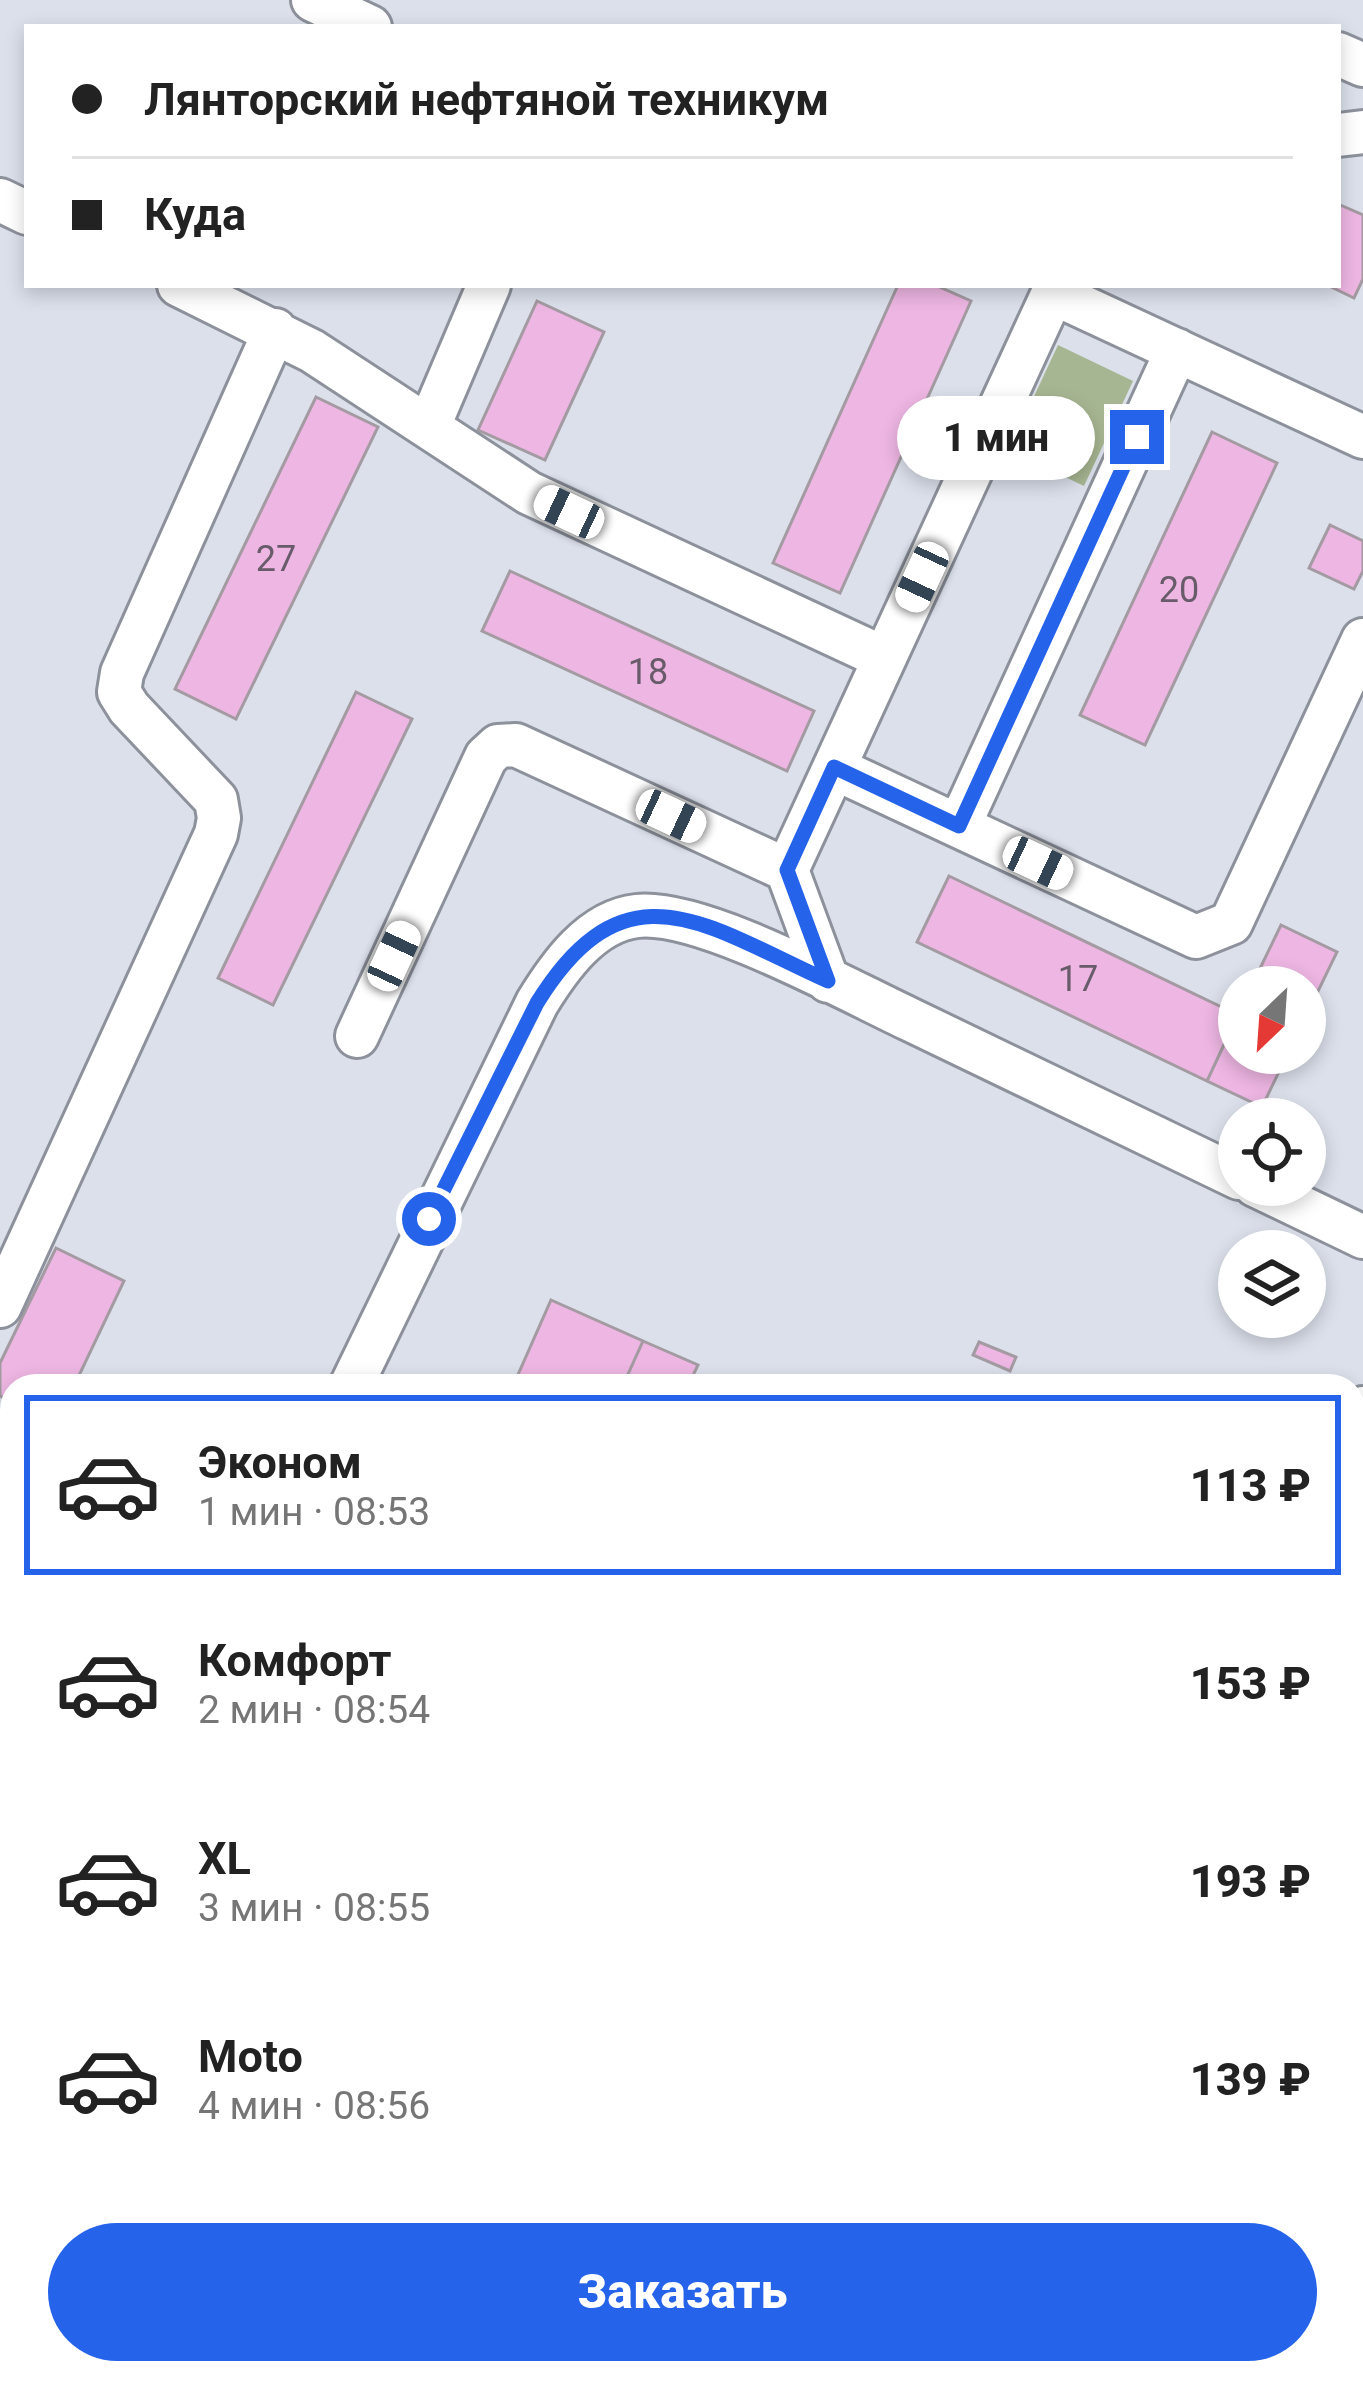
<!DOCTYPE html>
<html lang="ru">
<meta charset="utf-8">
<style>
:root{--surface:#fff;--page:#f2f2f2;--text:#222;--muted:#767676;--line:#e0e0e0;--accent:#2563eb}
body{margin:0;font-family:Roboto,sans-serif;background:var(--page);color:var(--text);height:100vh;display:flex;flex-direction:column;font-size:45px;white-space:nowrap}
*{box-sizing:border-box;margin:0}
p{font-size:39px;color:var(--muted)}
.icon{flex:none;width:66px;height:66px;fill:none;stroke:currentColor;stroke-width:2;stroke-linecap:round;stroke-linejoin:round}
.map{position:relative;flex:1;overflow:hidden}
.side{position:absolute;left:0px;top:1374px;width:1365px;height:1011px;display:flex;flex-direction:column;background:var(--surface);border-radius:36px 36px 0 0;box-shadow:0 6px 18px #0003}
.side>*{flex:none}
.hud{position:absolute;left:24px;top:24px;width:1317px;height:264px;border-radius:0px;box-shadow:0 6px 18px #0003;display:grid;align-content:center;height:264px;padding:0 48px;background:var(--surface)}
.needle{width:78px;rotate:205deg}
.tools{position:absolute;left:1218px;top:966px;display:grid;gap:24px}
.tools a{display:grid;place-items:center;width:108px;height:108px;border-radius:50%;background:var(--surface);box-shadow:0 6px 18px #0003;font-size:60px}
.end{position:absolute;width:54px;height:54px;margin:-27px;border:15px solid #2563eb;background:#fff;box-shadow:0 0 0 6px #fff}
.from{border-radius:50%}
.bubble{position:absolute;height:84px;border-radius:42px;background:var(--surface);box-shadow:0 6px 18px #0003;font-size:39px;font-weight:800;line-height:84px;text-align:center}
.car{position:absolute;width:36px;height:72px;margin:-36px -18px;border-radius:15px;box-shadow:0 0 9px 3px #0007;background:linear-gradient(#fff 24%,#345 0 40%,#fff 0 76%,#345 0 86%,#fff 0)}
.hud b{display:flex;align-items:center;gap:42px;height:114px;font-size:45px}
.hud b+b{border-top:3px solid var(--line)}
.hud i{width:30px;height:30px;background:var(--text)}
ul{padding:21px 0 0;list-style:none}
li{display:flex;align-items:center;gap:36px;height:180px;margin:0 24px 18px;padding:0 24px;border:6px solid transparent;border-radius:0px}
li div{flex:1}
li b{display:block;font-size:45px}
li em{font-style:normal;font-weight:800}
li.active{border-color:var(--accent)}
li>.icon{width:108px;height:108px;stroke-width:1.5}
.button{display:flex;gap:24px;margin-top:auto;padding:24px 48px}
.button a{flex:1;height:138px;border-radius:72px;background:var(--accent);color:#fff;font-size:48px;font-weight:800;line-height:138px;text-align:center}
.map>svg:first-child{display:block}
</style>
<div class="map">
<svg width="1363" height="2383" viewBox="0 0 1363 2383">
<rect width="100%" height="100%" fill="#dbe0eb"/>
<path fill="#a7b692" d="M1058 345 1133 381 1084 486 1009 450Z"/>
<path fill="#eeb6e3" stroke="#a49ba2" stroke-width="3" d="M1338 204 1363 215V279L1354 298 1327 285H1338Z
M898 285H935L971 301 840 593 773 563Z
M537 301 604 332 545 460 478 430Z
M316 397 378 427 236 719 175 689Z
M1212 432 1277 463 1145 745 1080 715Z
M1330 525 1363 541V571L1354 589 1309 568Z
M510 571 814 711 787 771 482 631Z
M356 692 412 719 273 1005 218 978Z
M949 876 1238 1015 1207 1081 917 942Z
M1281 925 1337 952 1305 1018V987H1251Z
M1239 1012V1053H1288L1262 1107 1207 1081Z
M56 1248 124 1281 74 1386H12V1401L0 1396V1363Z
M551 1300 643 1341 624 1383 611 1377 607 1386H513Z
M643 1341 698 1365 688 1386H607L611 1377 624 1383Z
M979 1342 1016 1357 1010 1371 973 1355Z
M0 1689 12 1695V1767L0 1762Z
M1353 1821 1363 1825V1892L1353 1887Z
M12 2130V2298L0 2293V2156Z
M320 2373H557L578 2383H341Z
M1035 2373H1107L1103 2383H1030Z"/>
<g fill="none" stroke-linecap="round" stroke-linejoin="round">
<defs>
<path id="minor" d="M313 0 370 27
M1338 54 1363 65
M1338 135 1363 132
M0 200 27 213
M179 285 312 351 529 493 884 658
M429 426 489 285
M834 768 1196 937 1231 923 1363 640
M959 826 1177 350
M828 981 787 870 1053 293 1363 437
M357 1036 486 757 498 746 516 745 787 870
M1255 1185 1363 1237
M0 1306 216 834 219 818 216 800 129 708 119 692 122 673 275 330
M351 1386 537 1003C559 967 591 921 637 916 701 909 847 990 909 1019 1019 1072 1129 1125 1239 1178
M1353 1429 1363 1408
M0 1452 12 1458
M1353 1748 1363 1752
M0 1867 12 1842
M1353 1924 1363 1929
M1353 1985 1363 1964
M1353 2368 1363 2373
M288 2373 289 2383
M611 2383 616 2373
M905 2383 910 2373
M1166 2383 1171 2373"/>
</defs>
<use href="#minor" stroke="#8c919b" stroke-width="48"/>
<use href="#minor" stroke="#fff" stroke-width="42"/>
</g>
<g fill="none" stroke-linecap="round" stroke-linejoin="round">
<path stroke="#2563eb" stroke-width="15" d="M429 1219 537 1003C626 859 706 926 828 981L787 870 834 767 959 826 1137 437"/>
</g>
<g text-anchor="middle" stroke-width="9" stroke-linejoin="round" paint-order="stroke">
<g font-size="36" fill="#685b6a">
<text x="276" y="571">27</text>
<text x="1179" y="602">20</text>
<text x="648" y="684">18</text>
<text x="1078" y="991">17</text>
</g>
</g>
</svg>
<div class="tools">
<a><svg class="needle" viewBox="-14 -14 28 28"><path d="M0-13l5 13h-10z" fill="#e53935"/><path d="M0 13l5-13h-10z" fill="#767676"/></svg></a>
<a><svg class="icon" aria-label="locate" viewBox="0 0 24 24"><circle cx="12" cy="12" r="6"/><path d="M12 2v4M12 18v4M2 12h4M18 12h4"/></svg></a>
<a><svg class="icon" aria-label="layers" viewBox="0 0 24 24"><path d="M12 4l9 5-9 5-9-5zM3 14l9 5 9-5"/></svg></a>
</div>
<i class="end from" style="left:429px;top:1219px"></i>
<i class="end" style="left:1137px;top:437px"></i>
<div class="bubble" style="left:897px;top:396px;width:198px">1 мин</div>
<i class="car" style="left:569px;top:512px;rotate:295deg"></i>
<i class="car" style="left:922px;top:577px;rotate:205deg"></i>
<i class="car" style="left:671px;top:816px;rotate:115deg"></i>
<i class="car" style="left:1038px;top:863px;rotate:115deg"></i>
<i class="car" style="left:394px;top:956px;rotate:25deg"></i>
<div class="hud">
<b><i class="from"></i>Лянторский нефтяной техникум</b>
<b><i></i>Куда</b>
</div>
<section class="side">
<ul>
<li class="active"><svg class="icon" aria-label="car" viewBox="0 0 24 24"><path d="M5 17H2v-5l4-1 3-4h7l3 4 3 1v5h-3M9 17h6M6 11h13"/><circle cx="7" cy="17" r="2"/><circle cx="17" cy="17" r="2"/></svg><div><b>Эконом</b><p>1 мин · 08:53</p></div><em>113 ₽</em></li>
<li><svg class="icon" aria-label="car" viewBox="0 0 24 24"><path d="M5 17H2v-5l4-1 3-4h7l3 4 3 1v5h-3M9 17h6M6 11h13"/><circle cx="7" cy="17" r="2"/><circle cx="17" cy="17" r="2"/></svg><div><b>Комфорт</b><p>2 мин · 08:54</p></div><em>153 ₽</em></li>
<li><svg class="icon" aria-label="car" viewBox="0 0 24 24"><path d="M5 17H2v-5l4-1 3-4h7l3 4 3 1v5h-3M9 17h6M6 11h13"/><circle cx="7" cy="17" r="2"/><circle cx="17" cy="17" r="2"/></svg><div><b>XL</b><p>3 мин · 08:55</p></div><em>193 ₽</em></li>
<li><svg class="icon" aria-label="car" viewBox="0 0 24 24"><path d="M5 17H2v-5l4-1 3-4h7l3 4 3 1v5h-3M9 17h6M6 11h13"/><circle cx="7" cy="17" r="2"/><circle cx="17" cy="17" r="2"/></svg><div><b>Moto</b><p>4 мин · 08:56</p></div><em>139 ₽</em></li>
</ul>
<div class="button"><a>Заказать</a></div>
</section>
</div>
